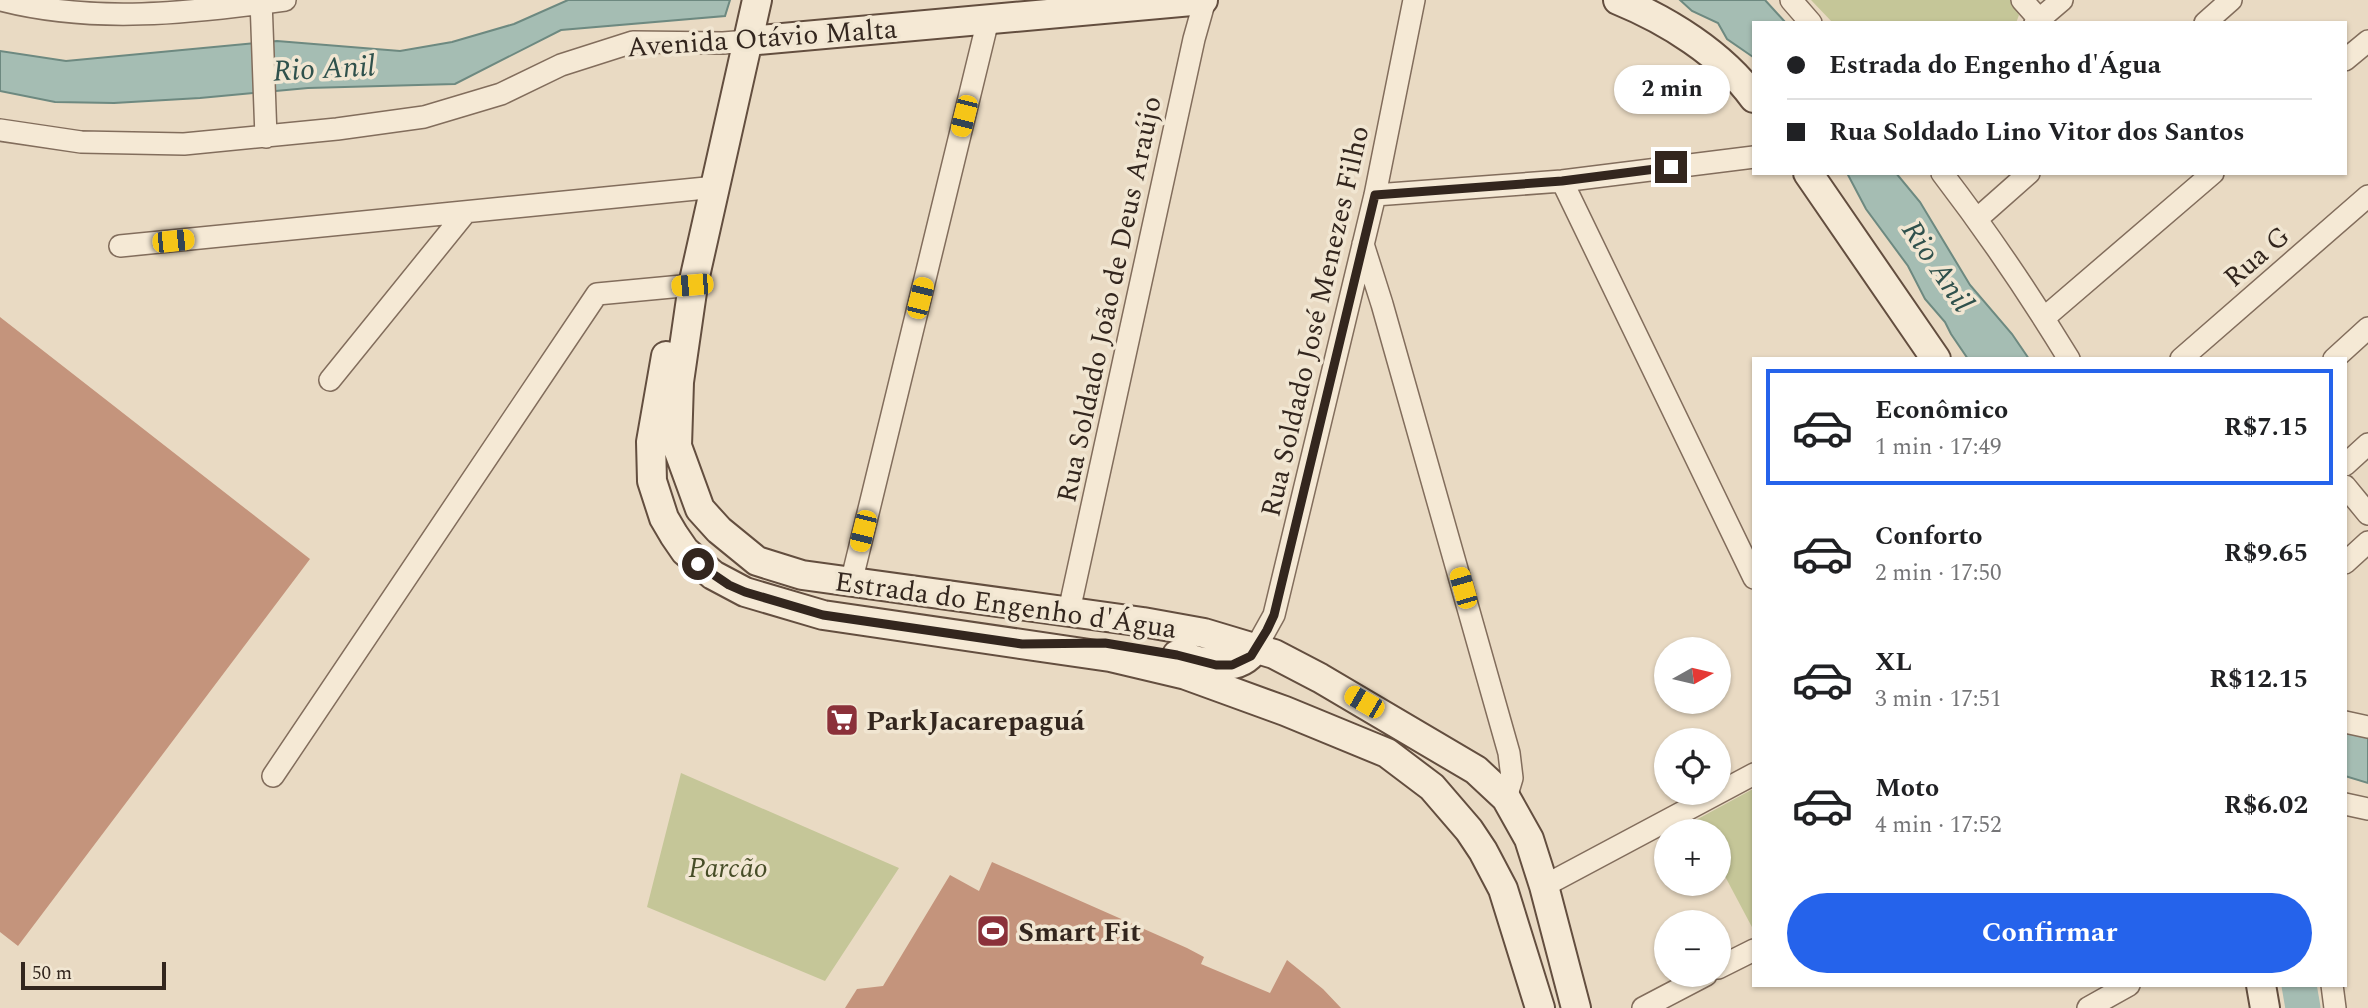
<!DOCTYPE html>
<html lang="pt">
<meta charset="utf-8">
<style>
:root{--surface:#fff;--page:#f2f2f2;--text:#202124;--muted:#757577;--line:#e0e0e0;--accent:#2563eb}
body{margin:0;font-family:Spectral,serif;background:var(--page);color:var(--text);height:100vh;display:flex;flex-direction:column;font-size:26px;white-space:nowrap}
*{box-sizing:border-box;margin:0}
p{font-size:23px;color:var(--muted)}
.icon{flex:none;width:38px;height:38px;fill:none;stroke:currentColor;stroke-width:2;stroke-linecap:round;stroke-linejoin:round}
.map{position:relative;flex:1;overflow:hidden}
.drawer{position:absolute;left:1752px;top:357px;width:595px;height:630px;display:flex;flex-direction:column;background:var(--surface);border-radius:0px;box-shadow:0 2px 5px #0004}
.drawer>*{flex:none}
.banner{position:absolute;left:1752px;top:21px;width:595px;height:154px;border-radius:0px;box-shadow:0 2px 5px #0004;display:grid;align-content:center;height:154px;padding:0 35px;background:var(--surface)}
.needle{width:46px;rotate:82deg}
.buttons{position:absolute;left:1654px;top:637px;display:grid;gap:14px}
.buttons a{display:grid;place-items:center;width:77px;height:77px;border-radius:50%;background:var(--surface);box-shadow:0 2px 5px #0004;font-size:35px}
.scale{position:absolute;left:21px;bottom:18px;width:145px;box-sizing:border-box;padding-left:7px;border:4px solid #33261e;border-top:0;font-size:19px;line-height:24px;white-space:nowrap;color:#33261e;-webkit-text-stroke:5px #f1e6d2;paint-order:stroke}
.end{position:absolute;width:32px;height:32px;margin:-16px;border:9px solid #33261e;background:#fff;box-shadow:0 0 0 4px #fff}
.from{border-radius:50%}
.bubble{position:absolute;height:49px;border-radius:24px;background:var(--surface);box-shadow:0 2px 5px #0004;font-size:23px;font-weight:700;line-height:49px;text-align:center}
.car{position:absolute;width:21px;height:42px;margin:-21px -10px;border-radius:9px;box-shadow:0 0 5px 2px #0007;background:linear-gradient(#f5c518 24%,#345 0 40%,#f5c518 0 76%,#345 0 86%,#f5c518 0)}
.banner b{display:flex;align-items:center;gap:24px;height:66px;font-size:26px}
.banner b+b{border-top:2px solid var(--line)}
.banner i{width:18px;height:18px;background:var(--text)}
ul{padding:12px 0 0;list-style:none}
li{display:flex;align-items:center;gap:21px;height:116px;margin:0 14px 10px;padding:0 21px;border:4px solid transparent;border-radius:0px}
li div{flex:1}
li b{display:block;font-size:26px}
li em{font-style:normal;font-weight:700}
li.active{border-color:var(--accent)}
li>.icon{width:63px;height:63px;stroke-width:1.5}
.cta{display:flex;gap:14px;margin-top:auto;padding:14px 35px}
.cta a{flex:1;height:80px;border-radius:42px;background:var(--accent);color:#fff;font-size:28px;font-weight:700;line-height:80px;text-align:center}
.map>svg:first-child{display:block}
</style>
<div class="map">
<svg width="2368" height="1008" viewBox="0 0 2368 1008">
<rect width="100%" height="100%" fill="#e9dac3"/>
<path fill="#c5c698" d="M1811 0H2010L2019 15 2016 23H1833Z
M681 773 899 868 825 981 647 907Z
M1753 789V929L1719 865 1718 831H1700L1694 821Z"/>
<path fill="#a5bdb3" stroke="#6d8980" stroke-width="2" d="M568 0H730L725 16 561 30 455 84 308 88 200 98 114 103 55 102 0 91V51L66 61 277 41 400 51 452 42 514 24Z
M1680 0H1765L1786 23H1754L1753 57 1727 39 1718 23 1692 11Z
M1847 173H1896L1920 202 1970 285 2012 334 2029 359H1968L1951 334 1945 322 1925 299 1908 266 1866 209Z
M2345 728 2368 733V783L2345 776Z"/>
<g fill="none" stroke-linecap="round" stroke-linejoin="round">
<path stroke="#a5bdb3" stroke-width="35" d="M2299 985 2303 1008"/>
</g>
<path fill="#c4947c" d="M0 317 310 559 18 946 0 932Z
M992 862 1187 948 1204 957 1201 964 1270 993 1287 960 1323 989 1341 1008H845L857 989 883 986 950 875 979 891Z"/>
<g fill="none" stroke-linecap="round" stroke-linejoin="round">
<defs>
<path id="street" d="M1 0C94 24 190 13 285 0
M261 0 266 137
M1791 0 1811 23
M2022 0 2039 19
M2035 23 2062 0
M2205 23 2231 0
M2345 60 2368 41
M0 130 81 142 184 144 337 129 424 117 501 94 561 65 633 42 723 43 748 41
M1942 173C1988 233 2030 295 2069 359
M1562 181 1754 578
M1375 195 1562 181 1754 157
M1977 219 2029 173
M1363 244 1382 304 1509 753 1512 778 1506 798
M120 246 716 187
M2044 318 2213 173
M2181 359 2368 196
M2334 359 2368 328
M330 380 466 212
M2345 465 2368 444
M2345 486 2368 514
M2345 563 2368 542
M851 583 988 20
M1069 611 1194 39 1205 0
M1255 649 1274 615 1375 195 1414 0
M2345 722 2368 727
M273 776 597 294 693 285
M2345 804 2368 809
M1544 886 1754 774
M1718 968 1754 950
M2332 985 2335 1008
M1643 1008 1706 975
M2088 1008 2129 985"/>
<path id="secondary" d="M757 0 693 285 679 382 677 446 700 509 719 530 757 561 802 575 1143 622 1204 633 1274 654 1320 678 1476 770 1506 798 1529 839 1544 886 1576 1008
M1618 0C1667 20 1722 54 1754 98
M748 41 1203 0
M1808 173 1936 359
M666 356 651 442 652 481 664 518 674 535 685 551 713 575 745 592 823 615 1110 657 1186 675 1285 711 1387 753 1432 787 1469 830 1483 851 1503 889 1540 1008
M1177 655C1203 662 1237 676 1255 649
M2261 985 2265 1008"/>
</defs>
<use href="#street" stroke="#826d5c" stroke-width="24"/>
<use href="#secondary" stroke="#634e3f" stroke-width="32"/>
<use href="#street" stroke="#f5e9d5" stroke-width="21"/>
<use href="#secondary" stroke="#f5e9d5" stroke-width="28"/>
</g>
<g fill="none" stroke-linecap="round" stroke-linejoin="round">
<path stroke="#33261e" stroke-width="9" d="M698 564 729 585 745 592 823 615 1022 644 1105 643 1177 655 1216 665H1232L1251 656 1267 630 1274 615 1375 195 1562 181 1671 167"/>
</g>
<defs>
<symbol id="supermarket-square" viewBox="-11 -11 22 22"><rect x="-9" y="-9" width="18" height="18" rx="4" fill="#8b313a" stroke="#f1e6d2"/><path d="M-6-5.5h2.5l.6 2H6L4.5 2H-2.5L-4.4-4H-6ZM-1.5 3.2a1.3 1.3 0 1 0 .1 0ZM3 3.2a1.3 1.3 0 1 0 .1 0Z" fill="#fff"/></symbol>
<symbol id="stadium-square" viewBox="-11 -11 22 22"><rect x="-9" y="-9" width="18" height="18" rx="4" fill="#8b313a" stroke="#f1e6d2"/><path d="M0-5a6.5 5 0 1 0 0 10a6.5 5 0 1 0 0-10ZM-3.5-1.8h7v3.6h-7Z" fill="#fff"/></symbol>
</defs>
<g fill-rule="evenodd">
<use href="#supermarket-square" x="823" y="701" width="38" height="38"/>
<use href="#stadium-square" x="974" y="912" width="38" height="38"/>
</g>
<g text-anchor="middle" stroke-width="7" stroke-linejoin="round" paint-order="stroke">
<g font-size="28" fill="#33261e" stroke="#f1e6d2">
<text transform="translate(762 37) rotate(-4)" y="10">Avenida Otávio Malta</text>
<text transform="translate(2256 256) rotate(-41)" y="10">Rua G</text>
<text transform="translate(1108 299) rotate(-78)" y="10">Rua Soldado João de Deus Araújo</text>
<text transform="translate(1314 321) rotate(-77)" y="10">Rua Soldado José Menezes Filho</text>
<text transform="translate(1006 604) rotate(8)" y="10">Estrada do Engenho d'Água</text>
</g>
<g font-size="28" font-weight="bold" fill="#33261e" stroke="#f1e6d2" text-anchor="start">
<text x="866" y="730">ParkJacarepaguá</text>
<text x="1018" y="941">Smart Fit</text>
</g>
<g font-size="28" font-style="italic" fill="#474d27" stroke="#f1e6d2">
<text x="728" y="877">Parcão</text>
</g>
<g font-size="30" font-style="italic" fill="#2f514c" stroke="#f1e6d2">
<text transform="translate(324 68) rotate(-3)" y="10">Rio Anil</text>
<text transform="translate(1938 266) rotate(56)" y="10">Rio Anil</text>
</g>
</g>
</svg>
<div class="buttons">
<a><svg class="needle" viewBox="-14 -14 28 28"><path d="M0-13l5 13h-10z" fill="#e53935"/><path d="M0 13l5-13h-10z" fill="#757577"/></svg></a>
<a><svg class="icon" aria-label="locate" viewBox="0 0 24 24"><circle cx="12" cy="12" r="6"/><path d="M12 2v4M12 18v4M2 12h4M18 12h4"/></svg></a>
<a>+</a>
<a>−</a>
</div>
<div class="scale">50 m</div>
<i class="end from" style="left:698px;top:564px"></i>
<i class="end" style="left:1671px;top:167px"></i>
<div class="bubble" style="left:1614px;top:65px;width:116px">2 min</div>
<i class="car" style="left:964px;top:116px;rotate:194deg"></i>
<i class="car" style="left:173px;top:241px;rotate:84deg"></i>
<i class="car" style="left:692px;top:285px;rotate:265deg"></i>
<i class="car" style="left:920px;top:298px;rotate:14deg"></i>
<i class="car" style="left:863px;top:531px;rotate:194deg"></i>
<i class="car" style="left:1463px;top:588px;rotate:344deg"></i>
<i class="car" style="left:1364px;top:702px;rotate:300deg"></i>
<div class="banner">
<b><i class="from"></i>Estrada do Engenho d'Água</b>
<b><i></i>Rua Soldado Lino Vitor dos Santos</b>
</div>
<section class="drawer">
<ul>
<li class="active"><svg class="icon" aria-label="car" viewBox="0 0 24 24"><path d="M5 17H2v-5l4-1 3-4h7l3 4 3 1v5h-3M9 17h6M6 11h13"/><circle cx="7" cy="17" r="2"/><circle cx="17" cy="17" r="2"/></svg><div><b>Econômico</b><p>1 min · 17:49</p></div><em>R$7.15</em></li>
<li><svg class="icon" aria-label="car" viewBox="0 0 24 24"><path d="M5 17H2v-5l4-1 3-4h7l3 4 3 1v5h-3M9 17h6M6 11h13"/><circle cx="7" cy="17" r="2"/><circle cx="17" cy="17" r="2"/></svg><div><b>Conforto</b><p>2 min · 17:50</p></div><em>R$9.65</em></li>
<li><svg class="icon" aria-label="car" viewBox="0 0 24 24"><path d="M5 17H2v-5l4-1 3-4h7l3 4 3 1v5h-3M9 17h6M6 11h13"/><circle cx="7" cy="17" r="2"/><circle cx="17" cy="17" r="2"/></svg><div><b>XL</b><p>3 min · 17:51</p></div><em>R$12.15</em></li>
<li><svg class="icon" aria-label="car" viewBox="0 0 24 24"><path d="M5 17H2v-5l4-1 3-4h7l3 4 3 1v5h-3M9 17h6M6 11h13"/><circle cx="7" cy="17" r="2"/><circle cx="17" cy="17" r="2"/></svg><div><b>Moto</b><p>4 min · 17:52</p></div><em>R$6.02</em></li>
</ul>
<div class="cta"><a>Confirmar</a></div>
</section>
</div>
